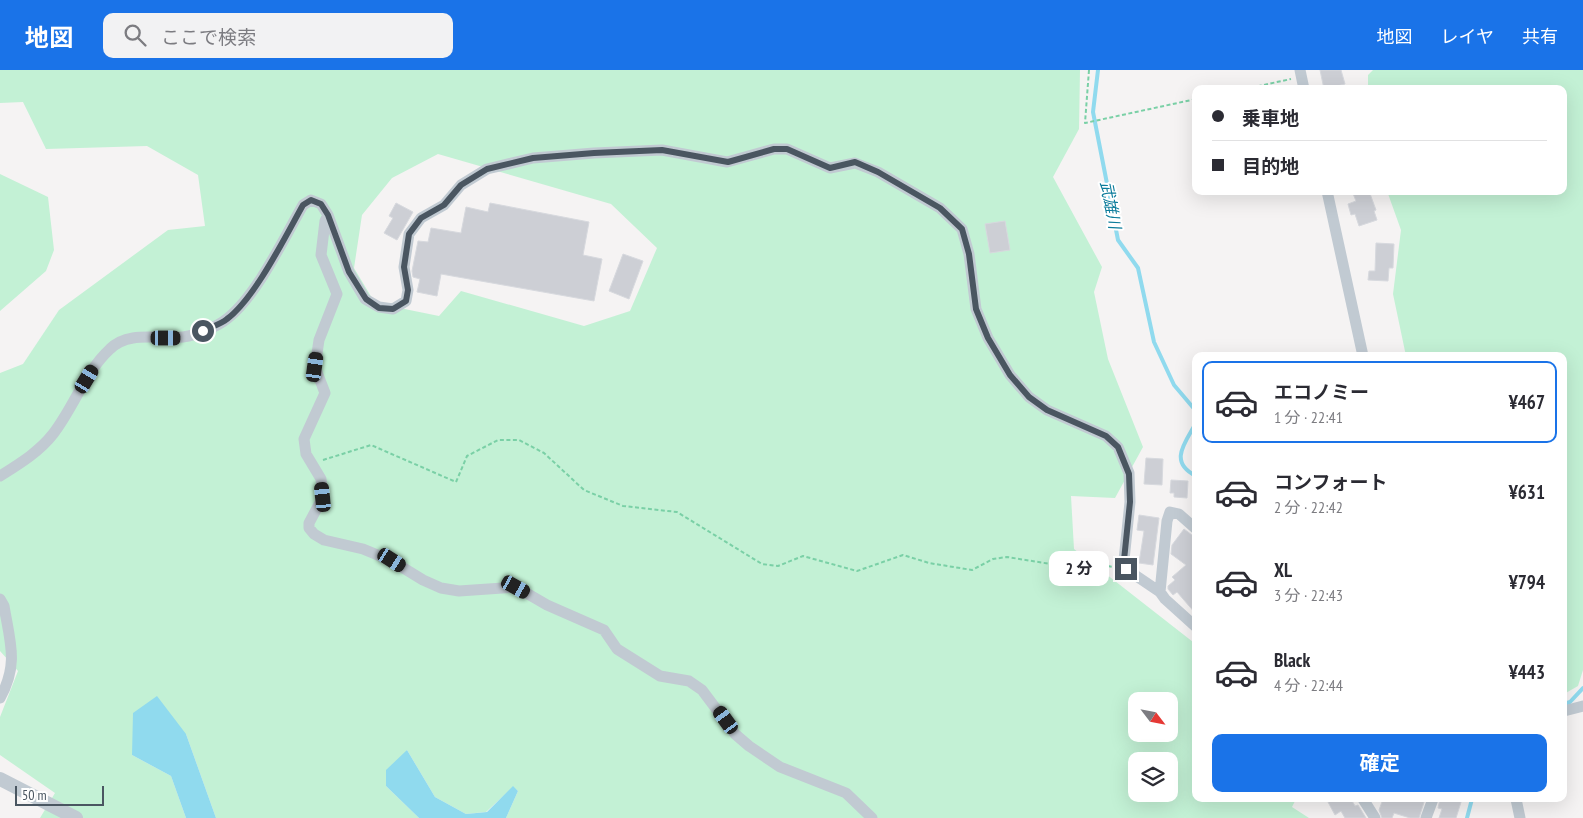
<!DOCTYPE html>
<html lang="ja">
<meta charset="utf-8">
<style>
:root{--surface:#fff;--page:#f2f2f3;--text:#2b2b33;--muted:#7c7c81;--line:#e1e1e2;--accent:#1a73e8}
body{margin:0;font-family:"PT Sans Narrow","Noto Sans JP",sans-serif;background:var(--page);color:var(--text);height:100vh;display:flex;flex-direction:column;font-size:19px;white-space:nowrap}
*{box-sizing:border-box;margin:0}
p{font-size:16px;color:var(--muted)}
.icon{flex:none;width:28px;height:28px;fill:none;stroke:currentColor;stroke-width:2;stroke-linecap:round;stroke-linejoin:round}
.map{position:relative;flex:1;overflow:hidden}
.drawer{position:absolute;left:1192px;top:282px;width:375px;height:450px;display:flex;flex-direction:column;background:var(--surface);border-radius:10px;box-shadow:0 5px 20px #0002}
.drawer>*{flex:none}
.guide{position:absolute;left:1192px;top:15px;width:375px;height:110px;border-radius:10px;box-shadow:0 5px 20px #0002;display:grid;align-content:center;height:110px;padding:0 20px;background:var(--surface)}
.needle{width:32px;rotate:122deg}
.tools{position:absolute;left:1128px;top:622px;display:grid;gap:10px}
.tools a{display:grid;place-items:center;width:50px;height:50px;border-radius:10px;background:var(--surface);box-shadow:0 5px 20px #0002;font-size:25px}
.scale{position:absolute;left:15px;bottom:12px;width:89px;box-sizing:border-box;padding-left:5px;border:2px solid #4a5661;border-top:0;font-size:14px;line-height:18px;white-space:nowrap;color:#4a5661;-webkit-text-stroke:4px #fff;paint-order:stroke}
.end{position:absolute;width:22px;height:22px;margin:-11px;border:6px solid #4a5661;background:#fff;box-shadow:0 0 0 2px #fff}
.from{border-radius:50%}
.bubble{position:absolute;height:35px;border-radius:10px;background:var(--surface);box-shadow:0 5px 20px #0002;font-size:16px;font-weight:700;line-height:35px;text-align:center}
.car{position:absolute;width:15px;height:30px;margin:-15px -8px;border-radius:6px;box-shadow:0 0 4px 1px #0007;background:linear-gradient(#222 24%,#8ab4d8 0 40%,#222 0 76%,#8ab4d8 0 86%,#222 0)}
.guide b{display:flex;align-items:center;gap:18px;height:48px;font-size:19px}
.guide b+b{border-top:1px solid var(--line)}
.guide i{width:12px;height:12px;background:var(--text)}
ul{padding:9px 0 0;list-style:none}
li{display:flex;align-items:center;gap:15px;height:82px;margin:0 10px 8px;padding:0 10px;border:2px solid transparent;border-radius:10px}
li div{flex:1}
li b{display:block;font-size:19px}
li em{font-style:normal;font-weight:700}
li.current{border-color:var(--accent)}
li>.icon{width:45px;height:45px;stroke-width:1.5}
.primary-button{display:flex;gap:10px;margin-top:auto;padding:10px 20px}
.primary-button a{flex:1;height:58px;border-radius:10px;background:var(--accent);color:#fff;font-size:20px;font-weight:700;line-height:58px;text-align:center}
header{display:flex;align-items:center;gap:30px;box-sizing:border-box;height:70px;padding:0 25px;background:var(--accent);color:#fff}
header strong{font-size:24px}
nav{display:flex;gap:28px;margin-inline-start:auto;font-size:18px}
.search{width:350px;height:45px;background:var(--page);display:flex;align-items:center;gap:12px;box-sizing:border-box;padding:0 18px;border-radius:10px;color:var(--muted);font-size:19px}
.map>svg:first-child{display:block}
</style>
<header>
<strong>地図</strong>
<div class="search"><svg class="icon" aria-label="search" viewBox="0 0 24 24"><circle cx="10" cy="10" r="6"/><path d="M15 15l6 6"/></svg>ここで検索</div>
<nav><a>地図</a><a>レイヤ</a><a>共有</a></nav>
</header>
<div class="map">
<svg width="1583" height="748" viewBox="0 0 1583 748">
<rect width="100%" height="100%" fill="#f5f3f3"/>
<path fill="#c3f1d5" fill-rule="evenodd" d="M0 0H1080L1079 59 1053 107 1102 197 1094 222 1108 289 1143 377 1115 428 1071 426 1074 479 1193 572 1196 577V729H1296L1292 737 1309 748H506L518 721 513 717 486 742 466 744 435 727 407 680 386 716 419 748H216L186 664 132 685 171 706 186 748H40L55 723 0 685V647L18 601 0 581V303L23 294 59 240 168 160 205 156 198 105 147 76 46 79 23 32 0 33ZM438 84 611 134 657 178 630 241 584 256 461 221 439 246 375 233 354 198 362 145 392 108ZM1136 631H1169V664H1136ZM1136 691H1169V724H1136Z
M1373 0H1583V600L1578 616 1564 624V286H1406L1393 224 1401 160 1387 121H1564V19H1368V5Z
M0 104 48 127 54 180 46 201 0 241Z"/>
<path fill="#90daee" d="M157 626 186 664 216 748H186L171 706 132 685 133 643Z
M407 680 435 727 466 744 487 742 513 716 518 721 506 748H419L386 716V700Z"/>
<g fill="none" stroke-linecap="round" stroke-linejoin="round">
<path stroke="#90daee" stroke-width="4" d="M1098 0 1093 42 1118 170 1138 198 1154 272 1174 315 1196 341
M1196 353C1185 373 1168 392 1196 406
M1564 634 1570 632 1583 618
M1467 748 1472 729"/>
</g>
<path fill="#cdcfd5" stroke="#d7d9de" d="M1320 0H1341L1345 14 1324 19Z
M1352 121H1369L1376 140 1374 141 1377 150 1359 156 1355 144 1351 145 1348 134 1356 131Z
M396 133 413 142 397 170 384 163 393 148 389 146Z
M490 133 589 152 583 185 602 189 594 231 441 204 437 226 417 222 420 209 413 207 412 201 418 171 428 172 431 158 461 163 466 137 488 142Z
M1005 151 1010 180 990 183 985 154Z
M1376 173 1394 174 1393 198H1389L1388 211 1368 210 1369 201H1375Z
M623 184 643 191 629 229 609 221Z
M1146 388 1163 389 1162 415 1144 414Z
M1171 410 1188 411 1187 428 1174 427V423H1170Z
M1139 445 1159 448 1153 495 1139 493 1144 461 1137 460Z
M1184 459 1196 468V544L1177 522 1173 525 1168 519V516L1175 510 1172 507 1186 495 1171 484 1172 475Z
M1334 729H1351L1355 736 1358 735 1366 748H1345L1341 741 1335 745 1328 732Z
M1383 729H1425L1419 748H1410L1394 743 1392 748H1382L1379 740Z
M1440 729H1462L1456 748H1439L1442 739 1438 738Z"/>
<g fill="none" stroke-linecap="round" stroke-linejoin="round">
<path stroke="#7ad0a6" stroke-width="2" stroke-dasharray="4 2.5" stroke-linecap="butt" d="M1089 0 1085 53 1196 29
M1245 19 1291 9
M323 390 371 375 456 412 467 386 498 370H519L544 383 584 420 623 436 677 442 762 494 778 496 803 486 857 501 903 485 929 493 972 500 993 489 1007 487 1082 499 1101 495 1114 497"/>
<path stroke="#c1cad2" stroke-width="11" d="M1300 0 1304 19
M1327 121 1363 286
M328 145 325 151 321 185 337 224 319 270 315 297 325 323 304 369 306 384 321 409 323 427 309 453V458L314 464 324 470 363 479 392 491 423 510 441 518 459 521 516 517 547 535 604 560 617 579 660 606 689 611 702 620 735 664 749 676 780 697 846 723 872 748
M0 406C19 394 39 382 53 364 74 337 85 302 110 279 129 260 159 270 183 267 197 265 217 257 228 248 257 225 284 168 303 135L311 130 321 134 328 145 349 202 365 229 379 237 393 239 406 231 408 220 404 197 409 164 421 148 444 135 461 115 487 99 533 88 594 83 662 80 727 92 774 79H787L830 98 855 93 878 102 940 138 962 159 969 184 976 239 988 268 1010 305 1029 327 1047 340 1106 366 1118 377 1129 403 1130 432 1124 490 1126 499 1160 522
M1196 459 1179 444 1170 442 1167 451 1160 522 1165 529 1196 557
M0 529 4 536C10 572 19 594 0 628
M1564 641 1583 636
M1363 729 1375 748
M1516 729 1520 748
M1426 748 1433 729"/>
<path stroke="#c1cad2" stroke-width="14" d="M0 709 76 748"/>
</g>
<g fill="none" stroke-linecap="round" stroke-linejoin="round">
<path stroke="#4a5661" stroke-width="6" d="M203 261C211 257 221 254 227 249 255 228 285 167 303 135L311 130 321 134 328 145 349 202 366 229 379 238 393 239 406 231 408 220 404 197 409 164 421 148 444 135 461 115 487 99 533 88 594 83 662 80 728 92 774 79H787L830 98 855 92 878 102 940 138 962 159 969 184 976 239 988 268 1010 305 1029 327 1047 340 1106 366 1118 377 1129 404 1130 432 1124 490 1126 499"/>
</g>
<g text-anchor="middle" stroke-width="4" stroke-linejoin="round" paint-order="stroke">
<g font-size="16" font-style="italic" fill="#0c7c9b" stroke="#fff">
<text transform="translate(1111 135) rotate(79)" y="6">武雄川</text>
</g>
</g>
</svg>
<div class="tools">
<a><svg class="needle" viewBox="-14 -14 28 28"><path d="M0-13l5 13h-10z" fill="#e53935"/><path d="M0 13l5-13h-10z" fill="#7c7c81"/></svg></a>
<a><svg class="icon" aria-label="layers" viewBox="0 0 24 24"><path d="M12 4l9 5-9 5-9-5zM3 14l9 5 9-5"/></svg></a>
</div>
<div class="scale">50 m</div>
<i class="end from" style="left:203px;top:261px"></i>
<i class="end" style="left:1126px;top:499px"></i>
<div class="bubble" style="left:1049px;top:481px;width:60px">2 分</div>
<i class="car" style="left:166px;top:268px;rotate:90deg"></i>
<i class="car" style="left:315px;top:297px;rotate:8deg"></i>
<i class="car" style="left:87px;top:309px;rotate:31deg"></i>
<i class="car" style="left:323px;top:427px;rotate:354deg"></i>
<i class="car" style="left:392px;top:490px;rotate:122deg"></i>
<i class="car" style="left:516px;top:517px;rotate:119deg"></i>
<i class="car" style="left:726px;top:650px;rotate:324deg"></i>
<div class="guide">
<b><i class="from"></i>乗車地</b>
<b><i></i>目的地</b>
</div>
<section class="drawer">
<ul>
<li class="current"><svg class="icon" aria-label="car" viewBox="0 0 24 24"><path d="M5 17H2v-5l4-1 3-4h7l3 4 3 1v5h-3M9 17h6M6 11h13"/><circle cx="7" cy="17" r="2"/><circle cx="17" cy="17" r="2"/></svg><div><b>エコノミー</b><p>1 分 · 22:41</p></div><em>¥467</em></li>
<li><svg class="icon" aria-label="car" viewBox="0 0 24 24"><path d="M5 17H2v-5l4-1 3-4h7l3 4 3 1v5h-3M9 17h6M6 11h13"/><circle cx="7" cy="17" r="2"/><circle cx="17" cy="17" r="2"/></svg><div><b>コンフォート</b><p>2 分 · 22:42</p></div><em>¥631</em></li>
<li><svg class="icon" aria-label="car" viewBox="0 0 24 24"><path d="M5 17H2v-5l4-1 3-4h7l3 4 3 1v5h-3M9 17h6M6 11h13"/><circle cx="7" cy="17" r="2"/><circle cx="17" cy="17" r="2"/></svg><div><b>XL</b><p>3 分 · 22:43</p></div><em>¥794</em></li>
<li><svg class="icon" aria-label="car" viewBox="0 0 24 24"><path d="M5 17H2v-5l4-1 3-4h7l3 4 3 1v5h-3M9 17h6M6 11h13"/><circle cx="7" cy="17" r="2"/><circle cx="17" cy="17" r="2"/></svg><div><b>Black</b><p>4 分 · 22:44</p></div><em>¥443</em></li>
</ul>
<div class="primary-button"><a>確定</a></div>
</section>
</div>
